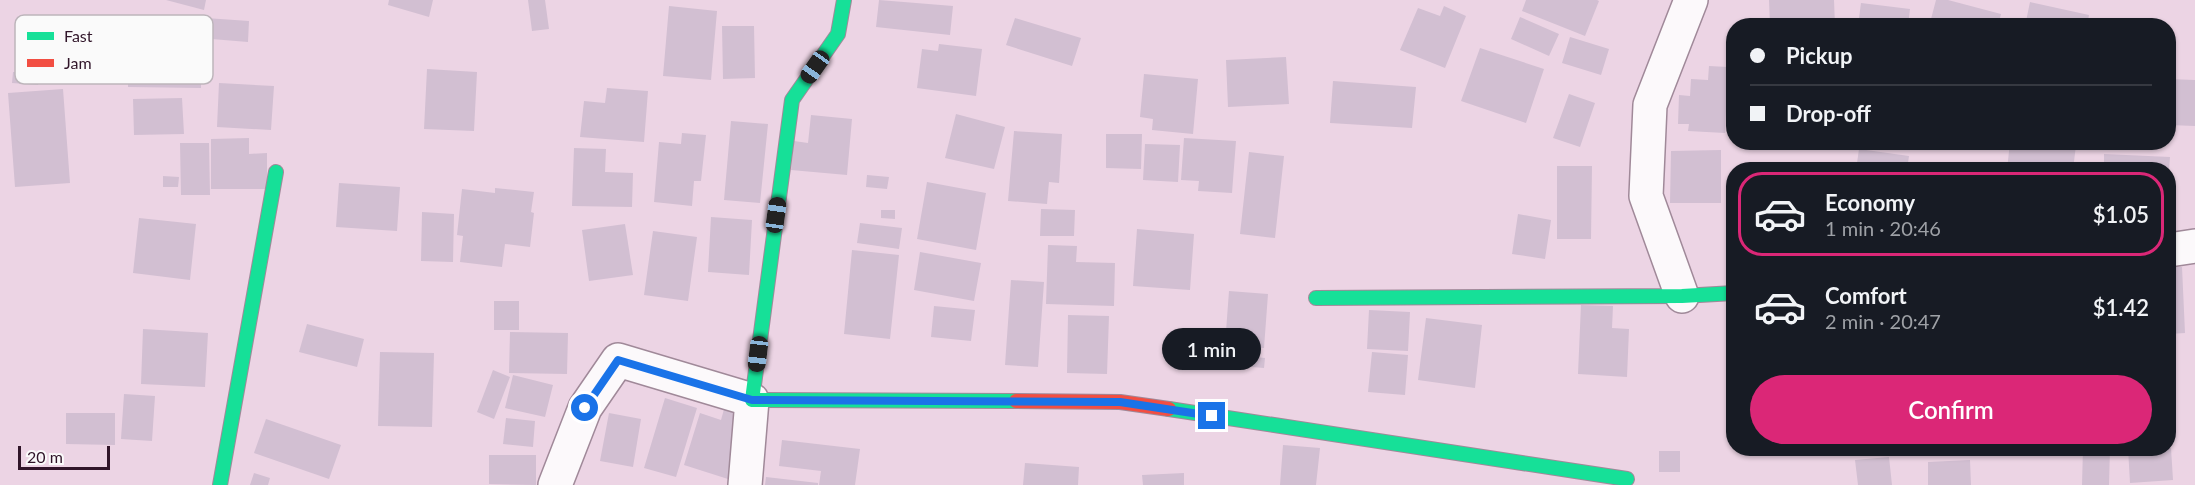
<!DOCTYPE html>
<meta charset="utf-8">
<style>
:root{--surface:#171b24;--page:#242831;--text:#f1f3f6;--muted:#9ea1a6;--line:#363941;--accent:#db2777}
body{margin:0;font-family:Lato,sans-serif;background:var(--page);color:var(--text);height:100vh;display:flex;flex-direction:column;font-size:22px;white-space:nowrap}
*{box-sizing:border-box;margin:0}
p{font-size:20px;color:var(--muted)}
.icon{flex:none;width:33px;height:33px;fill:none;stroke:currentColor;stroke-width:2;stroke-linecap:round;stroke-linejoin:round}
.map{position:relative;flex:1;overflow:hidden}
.details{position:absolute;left:1726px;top:162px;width:450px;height:294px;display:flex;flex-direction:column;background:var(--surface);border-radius:24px;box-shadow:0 2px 4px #0004}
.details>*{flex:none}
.top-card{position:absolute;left:1726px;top:18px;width:450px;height:132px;border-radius:24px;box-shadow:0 2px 4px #0004;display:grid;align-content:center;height:132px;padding:0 24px;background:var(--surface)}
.scale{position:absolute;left:18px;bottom:15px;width:92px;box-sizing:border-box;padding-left:6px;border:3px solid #301529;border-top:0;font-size:16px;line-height:21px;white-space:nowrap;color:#301529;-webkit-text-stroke:4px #fafafa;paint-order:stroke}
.end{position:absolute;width:27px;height:27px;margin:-14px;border:8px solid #1a73e8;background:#fff;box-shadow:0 0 0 3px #fff}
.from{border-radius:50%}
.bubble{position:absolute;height:42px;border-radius:21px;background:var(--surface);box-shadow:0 2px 4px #0004;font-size:20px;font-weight:600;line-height:42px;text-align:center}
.car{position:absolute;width:18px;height:36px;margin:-18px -9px;border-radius:8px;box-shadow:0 0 4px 2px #0007;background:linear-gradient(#222 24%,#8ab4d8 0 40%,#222 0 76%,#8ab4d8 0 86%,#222 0)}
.top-card b{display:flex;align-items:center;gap:21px;height:57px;font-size:22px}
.top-card b+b{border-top:2px solid var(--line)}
.top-card i{width:15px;height:15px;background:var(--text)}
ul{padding:10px 0 0;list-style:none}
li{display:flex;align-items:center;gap:18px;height:84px;margin:0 12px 9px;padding:0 12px;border:3px solid transparent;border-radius:24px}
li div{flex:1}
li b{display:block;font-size:22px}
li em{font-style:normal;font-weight:600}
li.current{border-color:var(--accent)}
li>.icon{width:54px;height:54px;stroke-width:1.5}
.button{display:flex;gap:12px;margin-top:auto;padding:12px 24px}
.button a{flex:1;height:69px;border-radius:36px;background:var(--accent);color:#fff;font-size:24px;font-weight:600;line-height:69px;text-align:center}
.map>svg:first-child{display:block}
</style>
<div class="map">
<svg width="2195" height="485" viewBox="0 0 2195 485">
<rect width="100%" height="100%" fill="#ecd4e4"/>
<path fill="#d2bfd2" d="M166 0H206L204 10Z
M389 0H433L429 17 388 5Z
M528 0H545L549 29 532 31Z
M879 0 953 6 950 35 876 27Z
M1526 0H1597L1599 1 1585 36 1522 11Z
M1769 0H1834L1835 26H1770Z
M1936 0H1948L2001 14 1998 26H1955L1931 19Z
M2030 2 2089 15 2087 26H2025Z
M1861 3 1910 9 1908 26H1858Z
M669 6 717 11 711 80 663 76Z
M1444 6 1466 16 1445 68 1400 50 1418 8 1440 16Z
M177 16 249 21 248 42 175 36Z
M1520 17 1559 34 1549 56 1511 39Z
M1015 18 1081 38 1072 66 1006 45Z
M722 26H754L755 78 723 79Z
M1570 37 1609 49 1601 75 1562 63Z
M939 44 982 49 976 96 917 88 922 49 938 51Z
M1480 48 1544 69 1526 123 1461 101Z
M128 51H201V88L128 87Z
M1286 57 1289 104 1228 107 1226 60Z
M41 62 61 63V78L39 76 38 85 12 83 13 72 40 73Z
M1709 66 1728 67 1725 133 1688 131 1689 124H1678L1679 95 1690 96 1691 79 1708 80Z
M427 69 477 72 474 131 424 129Z
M1144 74 1198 79 1193 134 1152 130 1153 119 1140 117Z
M2169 79 2195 80V126L2169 125Z
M1333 81 1416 87 1412 128 1330 123Z
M219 83 274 86 271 130 217 127Z
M607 88 648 91 644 142 580 137 584 101 605 103Z
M63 89 70 183 15 187 8 93Z
M1569 94 1595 103 1580 147 1553 138Z
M182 98 184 134 134 135 133 99Z
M956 114 1005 127 994 169 945 158Z
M811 115 852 119 847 175 791 170 794 141 808 143Z
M731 121 768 124 760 203 724 200Z
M1014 131 1062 134 1059 183 1049 182 1047 204 1008 201Z
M682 133 706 135 701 181H694L692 206 654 202 659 142 681 144Z
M1106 134H1142L1141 169 1106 168Z
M249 138V154L267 153V189H211V139Z
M1184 138 1236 141 1232 193 1198 191 1199 181 1181 180Z
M2010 142H2058L2076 145 2073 170H2007Z
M180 143H209L210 195H181Z
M1145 144 1180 145 1178 182 1143 180Z
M574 148 606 149 605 172 633 173 632 207 572 206Z
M1859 149 1909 156 1907 170H1856Z
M1721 150V203H1670L1671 151Z
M1249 152 1284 156 1275 238 1240 234Z
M2104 154 2170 157 2169 170H2104Z
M1557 166H1592L1591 239H1557Z
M867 175 889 177 887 189 866 187Z
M163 176 179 177 178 187H163Z
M927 182 986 193 976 250 917 239Z
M339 183 400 187 397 231 336 227Z
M495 188 534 192 531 212 534 213 530 247 505 244 502 267 460 262 463 236 457 235 462 189 495 193Z
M1041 209 1075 210 1074 236H1040Z
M881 210H895V219L881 218Z
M422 212 454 214 453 262 421 261Z
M1518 214 1551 220 1545 259 1512 254Z
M711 217 752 220 749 275 708 272Z
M139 218 196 224 190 280 133 273Z
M860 223 902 228 899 249 857 243Z
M625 224 633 275 589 281 582 230Z
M1137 229 1194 234 1190 290 1133 286Z
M653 231 697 237 688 301 644 295Z
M1048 245 1077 246 1076 262 1115 263 1114 306 1046 304Z
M852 250 899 255 890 339 844 334Z
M920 252 981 263 974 301 914 290Z
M2169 267H2182L2185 333 2169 334Z
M1011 280 1044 282 1038 367 1005 365Z
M1229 291 1268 294 1264 348 1225 345Z
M494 301H519V330H494Z
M1581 305 1613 306 1612 328 1629 329 1627 377 1578 374Z
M934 306 975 310 971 341 931 337Z
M1369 310 1410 312 1408 351 1367 349Z
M1068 315 1109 316 1107 374 1067 373Z
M1426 318 1482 325 1475 388 1418 380Z
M307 324 364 339 357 367 299 352Z
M143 329 208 333 205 387 141 384Z
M510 332 568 333 567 374 509 373Z
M380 352 434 353 432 427 378 426Z
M1372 352 1408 355 1405 395 1368 392Z
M1219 353 1265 358 1264 368 1217 364Z
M493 370 510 377 494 419 477 412Z
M513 375 553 385 545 417 505 408Z
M124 394 155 396 152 441 121 439Z
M665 398 697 408 676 477 644 468Z
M726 402 750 409 728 479 684 465 700 413 721 420Z
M66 413H115V445L66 444Z
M609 413 641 419 633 467 600 461Z
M506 418 535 421 533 447 503 444Z
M266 419 341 445 329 479 254 453Z
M782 440 860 449 855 485H819L821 471 779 466Z
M1283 445 1320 448 1316 485H1280Z
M2083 448H2110L2109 485H2082Z
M2128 448H2171L2173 480 2130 483Z
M1659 451H1680V472H1659Z
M489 455H536V485L489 484Z
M1889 457 1892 485H1858L1855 460Z
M1970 460 1971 485H1928V462Z
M1025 463 1079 467 1078 485H1023Z
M254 473 270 478 268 485H250Z
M1184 473V485H1143L1142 475Z
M766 477 818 483V485H765Z"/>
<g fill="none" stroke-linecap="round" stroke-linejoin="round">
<defs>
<path id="street" d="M2169 250 2195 246
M1682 296 1646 196 1650 105 1691 0
M555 485 585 408 618 360 752 400 745 485"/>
<path id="fast" d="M844 0 838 34 792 100 752 400 1016 401
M1316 298 1682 296 1734 293
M1169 409 1627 479
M220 485 276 172"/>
<path id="jam" d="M1016 401 1120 402 1169 409"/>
</defs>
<use href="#street" stroke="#a08999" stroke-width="36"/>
<use href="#fast" stroke="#a08999" stroke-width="16"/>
<use href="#jam" stroke="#a08999" stroke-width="16"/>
<use href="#street" stroke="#fcf9fb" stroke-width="33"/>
<use href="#fast" stroke="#16e098" stroke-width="14"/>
<use href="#jam" stroke="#f24e42" stroke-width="14"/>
</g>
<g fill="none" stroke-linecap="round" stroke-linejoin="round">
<path stroke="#1a73e8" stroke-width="8" d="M585 408 618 360 752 400 1120 402 1212 416"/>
</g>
<rect x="15" y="15" width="198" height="69" rx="9" fill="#fafafa" stroke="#bdb5bb" stroke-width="1.5"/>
<rect x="27" y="32" width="27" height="8" fill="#16e098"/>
<rect x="27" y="59" width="27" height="8" fill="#f24e42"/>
<g font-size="16" fill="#301529">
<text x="64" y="42">Fast</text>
<text x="64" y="69">Jam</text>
</g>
</svg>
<div class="scale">20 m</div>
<i class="end from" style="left:585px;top:408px"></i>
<i class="end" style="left:1212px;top:416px"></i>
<div class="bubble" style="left:1162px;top:328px;width:99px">1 min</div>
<i class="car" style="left:815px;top:67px;rotate:215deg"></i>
<i class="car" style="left:776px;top:215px;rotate:8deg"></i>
<i class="car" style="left:758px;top:354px;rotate:187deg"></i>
<div class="top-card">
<b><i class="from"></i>Pickup</b>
<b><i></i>Drop-off</b>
</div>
<section class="details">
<ul>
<li class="current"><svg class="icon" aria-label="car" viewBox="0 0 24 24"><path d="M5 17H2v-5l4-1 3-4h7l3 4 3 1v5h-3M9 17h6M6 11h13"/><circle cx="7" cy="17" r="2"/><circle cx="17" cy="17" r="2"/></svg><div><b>Economy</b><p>1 min · 20:46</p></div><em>$1.05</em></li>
<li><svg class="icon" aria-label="car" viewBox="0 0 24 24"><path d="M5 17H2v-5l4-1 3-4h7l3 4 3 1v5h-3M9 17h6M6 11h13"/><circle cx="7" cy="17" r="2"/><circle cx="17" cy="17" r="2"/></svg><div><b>Comfort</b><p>2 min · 20:47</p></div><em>$1.42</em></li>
</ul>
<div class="button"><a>Confirm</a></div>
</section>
</div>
